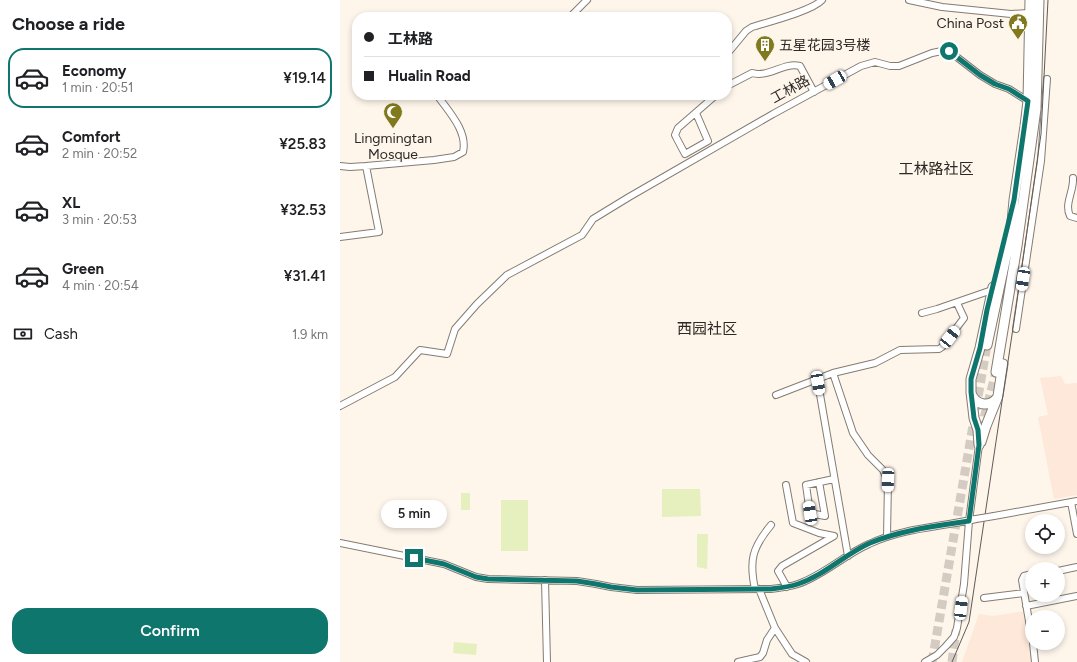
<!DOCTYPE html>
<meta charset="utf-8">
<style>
:root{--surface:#fff;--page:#f2f2f2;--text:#202124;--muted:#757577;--line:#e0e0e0;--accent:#0f766e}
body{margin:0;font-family:Figtree,"Noto Sans SC",sans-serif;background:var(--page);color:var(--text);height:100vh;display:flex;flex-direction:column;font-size:15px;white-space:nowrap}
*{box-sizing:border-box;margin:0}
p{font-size:13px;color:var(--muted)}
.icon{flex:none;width:22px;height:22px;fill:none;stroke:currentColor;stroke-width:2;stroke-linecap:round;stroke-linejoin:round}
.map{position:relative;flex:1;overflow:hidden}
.sheet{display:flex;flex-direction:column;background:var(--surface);width:340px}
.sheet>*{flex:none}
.hud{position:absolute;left:12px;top:12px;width:380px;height:88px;border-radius:16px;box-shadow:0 2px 6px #0003;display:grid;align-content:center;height:88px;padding:0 12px;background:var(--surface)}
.controls{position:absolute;left:685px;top:514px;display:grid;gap:8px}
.controls a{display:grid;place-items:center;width:40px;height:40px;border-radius:50%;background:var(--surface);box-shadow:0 2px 6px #0003;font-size:20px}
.end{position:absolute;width:18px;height:18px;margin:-9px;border:5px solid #0f766e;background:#fff;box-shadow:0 0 0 2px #fff}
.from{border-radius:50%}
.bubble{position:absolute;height:28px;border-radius:14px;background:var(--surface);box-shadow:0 2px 6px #0003;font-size:13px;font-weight:600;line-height:28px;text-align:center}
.car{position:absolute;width:12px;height:24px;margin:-12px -6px;border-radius:5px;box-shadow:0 0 3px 1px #0007;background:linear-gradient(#fff 24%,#345 0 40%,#fff 0 76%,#345 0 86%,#fff 0)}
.hud b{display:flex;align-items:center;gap:14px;height:38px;font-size:15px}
.hud b+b{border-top:1px solid var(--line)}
.hud i{width:10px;height:10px;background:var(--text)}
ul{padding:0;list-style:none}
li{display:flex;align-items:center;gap:12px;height:60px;margin:0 8px 6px;padding:0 4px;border:2px solid transparent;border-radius:16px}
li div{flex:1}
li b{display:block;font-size:15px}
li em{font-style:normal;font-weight:600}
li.on{border-color:var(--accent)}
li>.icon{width:36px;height:36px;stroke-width:1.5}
h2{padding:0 12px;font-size:18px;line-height:48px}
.pay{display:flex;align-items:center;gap:10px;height:44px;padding:0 12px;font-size:15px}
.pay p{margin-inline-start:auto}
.primary-button{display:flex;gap:8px;margin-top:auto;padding:8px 12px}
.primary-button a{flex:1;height:46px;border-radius:16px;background:var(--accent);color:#fff;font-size:16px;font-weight:600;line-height:46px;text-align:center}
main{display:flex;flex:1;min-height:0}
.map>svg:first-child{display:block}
</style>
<main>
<section class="sheet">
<h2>Choose a ride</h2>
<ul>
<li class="on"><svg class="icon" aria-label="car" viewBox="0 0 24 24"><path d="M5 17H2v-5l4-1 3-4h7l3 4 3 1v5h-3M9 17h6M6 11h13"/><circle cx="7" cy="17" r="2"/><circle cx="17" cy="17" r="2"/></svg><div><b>Economy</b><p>1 min · 20:51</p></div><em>¥19.14</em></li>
<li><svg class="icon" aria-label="car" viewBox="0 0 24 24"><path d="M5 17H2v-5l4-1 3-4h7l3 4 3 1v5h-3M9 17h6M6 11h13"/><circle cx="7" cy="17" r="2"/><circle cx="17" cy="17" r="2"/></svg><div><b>Comfort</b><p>2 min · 20:52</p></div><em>¥25.83</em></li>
<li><svg class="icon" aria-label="car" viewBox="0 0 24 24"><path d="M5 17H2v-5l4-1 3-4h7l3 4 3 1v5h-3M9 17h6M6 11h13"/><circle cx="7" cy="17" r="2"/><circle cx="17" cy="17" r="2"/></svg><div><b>XL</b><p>3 min · 20:53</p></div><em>¥32.53</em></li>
<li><svg class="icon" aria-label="car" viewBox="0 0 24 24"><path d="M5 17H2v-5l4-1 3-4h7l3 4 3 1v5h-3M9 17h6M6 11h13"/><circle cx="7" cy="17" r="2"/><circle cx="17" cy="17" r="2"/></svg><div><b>Green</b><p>4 min · 20:54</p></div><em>¥31.41</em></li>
</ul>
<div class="pay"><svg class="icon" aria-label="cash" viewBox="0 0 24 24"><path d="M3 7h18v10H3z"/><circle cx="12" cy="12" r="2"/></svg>Cash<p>1.9 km</p></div>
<div class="primary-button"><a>Confirm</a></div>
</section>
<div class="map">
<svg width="737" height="662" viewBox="0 0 737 662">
<rect width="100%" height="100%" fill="#fef5eb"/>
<path fill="#fde8d9" d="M721 376 725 384 737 383V495L714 499 698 417 708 415 700 378Z
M686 611 693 662H622L639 614 653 616Z"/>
<path fill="#e6efbe" d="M322 489H360L361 516 322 517Z
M121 493H130V510H121Z
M161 500H188V551H161Z
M357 534H368L367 569 357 567Z
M114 642 137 644 136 655 113 653Z"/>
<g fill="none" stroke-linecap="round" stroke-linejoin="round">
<path stroke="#d4ccc3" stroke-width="9" stroke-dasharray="9 4.5" stroke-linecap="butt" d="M641 430 656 372
M592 662 647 345
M612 662 616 630"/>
<defs>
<path id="minor" d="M569 0 602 7 671 14 689 13
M230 17 247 0
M387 54 406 31 412 27C428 22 472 11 482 0
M387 86 412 73C429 78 443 62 460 66L474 92
M356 113 368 141 345 154 336 137 335 135 338 128 376 95
M0 166 10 167 26 166 94 160 114 157 123 152C128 131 108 111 97 95
M733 178C734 191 724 204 730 216L737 218
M0 237 39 232 26 166
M582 313 597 309 652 290
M676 329 701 161 707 79
M493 373 513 433 528 455 543 470 548 481 547 537
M478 383 508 556
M436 395 493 373 535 363 560 350 599 349 602 347 624 318 617 303
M0 406 55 377 80 350 107 354 115 329 137 304 167 275 242 235 253 219 289 197 433 114 521 66 535 62 550 66H559L592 53 602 51H609L640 75 655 84 669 89 688 101H689
M479 482 485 516 470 513 466 485 494 479
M446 485 453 523 479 533 494 536 442 566 438 571 447 587
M731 502 737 534
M654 516 737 501
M0 543 104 564 136 577 148 579 237 581 256 584 271 587 297 590 431 589C440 588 449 587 458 584 484 575 504 555 529 544 562 528 601 527 636 519
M718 571 737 567
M692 574 684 576 682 580 692 639
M205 580 207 662
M415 589C409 561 412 548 431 525
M419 589 435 628 452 654 466 662
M644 598 684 593
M686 606 737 596
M693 643 695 662
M398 662 420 657 423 653 427 640 435 628
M585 662 597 655 606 646 614 637 617 628 624 584 629 521 639 445"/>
<path id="highway" d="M647 345 671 233 674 200 685 126 688 101 690 0
M656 372 677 246 696 109 699 0
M631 393C635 405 649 408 657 398
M641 442 646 426 658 396 663 364
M639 445 638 430 634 418 631 392V379L640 348 653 287"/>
</defs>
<use href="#minor" stroke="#847c73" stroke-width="8"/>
<use href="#highway" stroke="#847c73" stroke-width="11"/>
<use href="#minor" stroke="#fff" stroke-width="6"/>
<use href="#highway" stroke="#fff" stroke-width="9"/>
<path stroke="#605b56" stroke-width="1" d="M612 662 629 622 676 308 701 134 708 0"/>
<defs>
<path id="minor-bridge" d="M636 519 654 516"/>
</defs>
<use href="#minor-bridge" stroke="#847c73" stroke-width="8" stroke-linecap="butt"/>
<use href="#minor-bridge" stroke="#fff" stroke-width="6"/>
</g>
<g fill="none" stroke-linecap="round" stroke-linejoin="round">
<path stroke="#0f766e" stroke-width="5" d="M74 558 104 564 136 577 148 579 237 581 256 584 271 587 297 590 431 589C440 588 449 587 458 584 485 575 505 554 530 543 561 530 596 526 629 521L639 445 638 430 634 418 631 392V379L640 348 647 310 674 200 688 101 669 89 655 84 640 75 609 51"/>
</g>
<defs>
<symbol id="civic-pin" viewBox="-11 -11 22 30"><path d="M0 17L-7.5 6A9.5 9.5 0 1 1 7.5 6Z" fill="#80791e" stroke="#fef5eb"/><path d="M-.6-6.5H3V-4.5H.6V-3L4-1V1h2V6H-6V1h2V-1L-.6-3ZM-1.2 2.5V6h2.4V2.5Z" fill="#fff"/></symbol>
<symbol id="building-pin" viewBox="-11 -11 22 30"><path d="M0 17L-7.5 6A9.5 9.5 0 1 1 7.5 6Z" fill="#80791e" stroke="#fef5eb"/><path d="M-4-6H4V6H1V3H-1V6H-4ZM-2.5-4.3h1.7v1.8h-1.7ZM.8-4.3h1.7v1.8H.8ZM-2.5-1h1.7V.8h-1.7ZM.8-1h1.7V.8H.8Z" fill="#fff"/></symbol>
<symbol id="mosque-pin" viewBox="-11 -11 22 30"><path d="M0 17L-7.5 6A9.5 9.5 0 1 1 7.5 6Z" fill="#80791e" stroke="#fef5eb"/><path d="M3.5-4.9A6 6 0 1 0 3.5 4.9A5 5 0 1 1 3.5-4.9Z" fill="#fff"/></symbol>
</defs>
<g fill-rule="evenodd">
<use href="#civic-pin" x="667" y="12" width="22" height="30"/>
<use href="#building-pin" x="414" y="34" width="22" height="30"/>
<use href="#mosque-pin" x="42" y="101" width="22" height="30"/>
</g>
<g text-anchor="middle" stroke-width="3" stroke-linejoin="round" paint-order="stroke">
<g font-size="14" fill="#2c2825" stroke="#fef5eb" text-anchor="end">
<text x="664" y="28">China Post</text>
<text x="439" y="50" text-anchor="start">五星花园3号楼</text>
<text x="53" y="143" text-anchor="middle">Lingmingtan<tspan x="53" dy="16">Mosque</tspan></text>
</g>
<g font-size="14" fill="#2c2825" stroke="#fef5eb">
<text transform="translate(450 89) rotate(-29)" y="5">工林路</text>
</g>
<g font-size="15" fill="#2c2825" stroke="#fef5eb">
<text x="596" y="174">工林路社区</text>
<text x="367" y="334">西园社区</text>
</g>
</g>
</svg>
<div class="controls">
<a><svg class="icon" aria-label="locate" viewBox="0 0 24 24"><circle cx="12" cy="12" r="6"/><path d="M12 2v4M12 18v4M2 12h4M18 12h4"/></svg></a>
<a>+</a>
<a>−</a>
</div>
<i class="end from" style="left:609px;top:51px"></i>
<i class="end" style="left:74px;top:558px"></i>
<div class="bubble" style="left:41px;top:500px;width:66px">5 min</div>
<i class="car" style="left:495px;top:80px;rotate:240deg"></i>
<i class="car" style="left:683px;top:279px;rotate:189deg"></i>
<i class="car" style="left:610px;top:337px;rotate:38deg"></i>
<i class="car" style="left:478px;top:383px;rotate:170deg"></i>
<i class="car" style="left:548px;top:480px;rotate:182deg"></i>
<i class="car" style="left:470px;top:513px;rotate:351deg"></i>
<i class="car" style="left:621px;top:608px;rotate:7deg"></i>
<div class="hud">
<b><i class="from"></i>工林路</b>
<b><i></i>Hualin Road</b>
</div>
</div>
</main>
